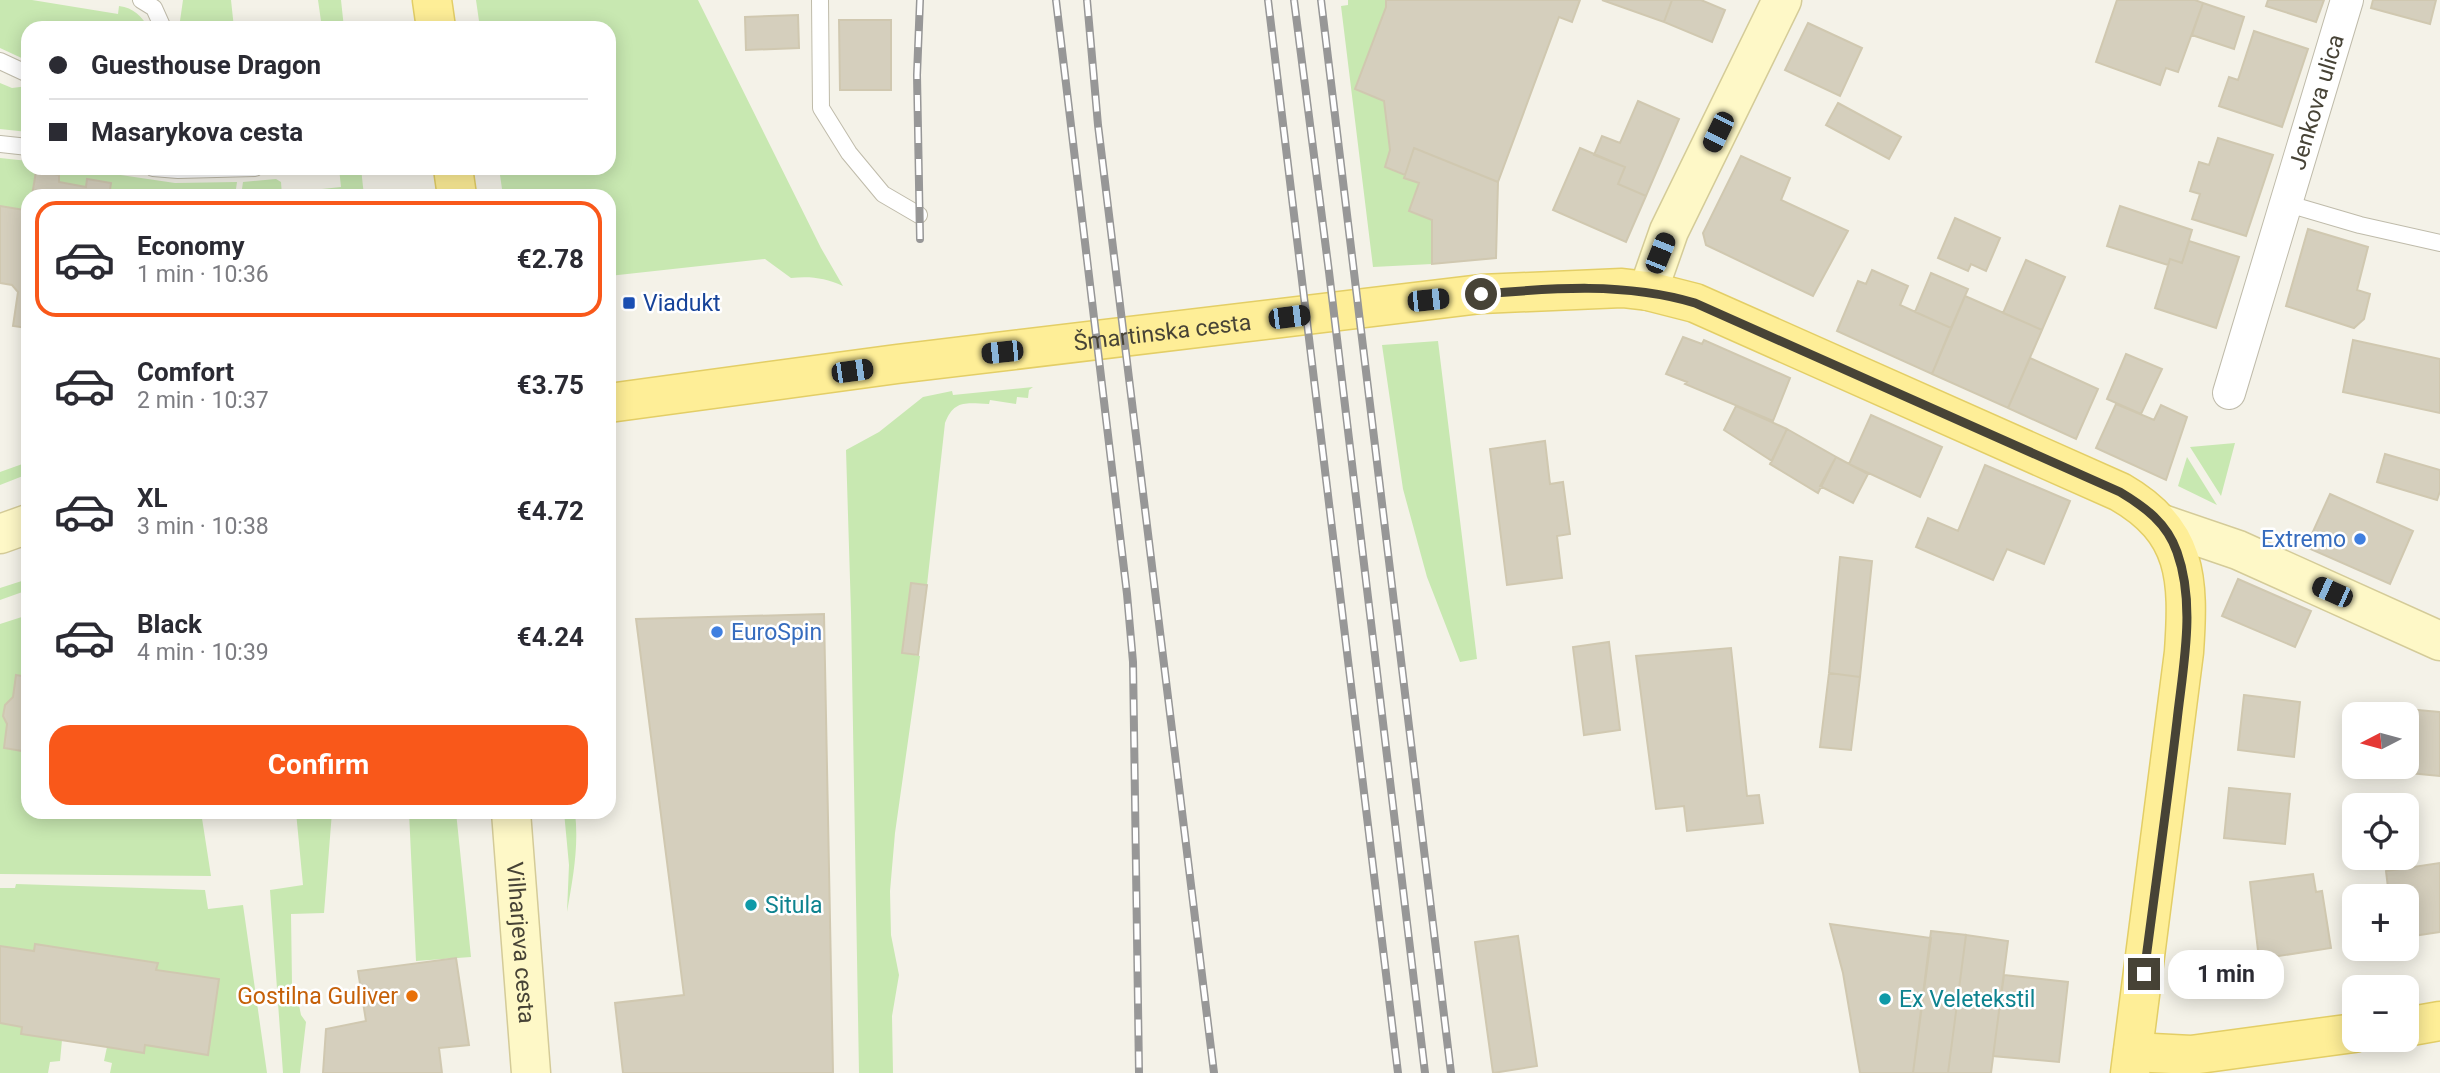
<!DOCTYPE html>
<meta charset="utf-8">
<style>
:root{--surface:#fff;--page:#f7f7f7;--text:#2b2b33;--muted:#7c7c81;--line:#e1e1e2;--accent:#f9581a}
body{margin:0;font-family:Roboto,sans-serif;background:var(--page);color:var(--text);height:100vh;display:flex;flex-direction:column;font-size:26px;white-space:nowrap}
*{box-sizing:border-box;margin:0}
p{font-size:23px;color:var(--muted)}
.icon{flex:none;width:38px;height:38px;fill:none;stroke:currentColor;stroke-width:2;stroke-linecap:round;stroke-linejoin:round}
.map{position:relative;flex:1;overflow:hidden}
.sheet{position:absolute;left:21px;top:189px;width:595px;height:630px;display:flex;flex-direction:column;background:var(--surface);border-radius:21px;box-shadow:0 4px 18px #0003}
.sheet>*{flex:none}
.hud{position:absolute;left:21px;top:21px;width:595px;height:154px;border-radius:21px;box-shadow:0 4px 18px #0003;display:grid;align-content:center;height:154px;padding:0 28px;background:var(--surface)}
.needle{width:46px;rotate:264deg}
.controls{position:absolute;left:2342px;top:702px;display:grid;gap:14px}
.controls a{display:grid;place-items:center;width:77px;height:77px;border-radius:14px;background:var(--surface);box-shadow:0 4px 18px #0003;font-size:35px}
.end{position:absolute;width:32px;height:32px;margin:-16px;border:9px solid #474336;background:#fff;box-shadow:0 0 0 4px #fff}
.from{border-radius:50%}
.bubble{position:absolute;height:49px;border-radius:21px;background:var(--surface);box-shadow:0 4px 18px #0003;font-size:23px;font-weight:700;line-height:49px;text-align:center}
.car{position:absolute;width:21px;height:42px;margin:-21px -10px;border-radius:9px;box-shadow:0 0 5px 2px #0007;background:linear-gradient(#222 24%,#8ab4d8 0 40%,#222 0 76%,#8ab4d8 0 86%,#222 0)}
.hud b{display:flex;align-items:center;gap:24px;height:66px;font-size:26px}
.hud b+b{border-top:2px solid var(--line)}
.hud i{width:18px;height:18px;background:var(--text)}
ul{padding:12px 0 0;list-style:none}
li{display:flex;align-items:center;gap:21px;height:116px;margin:0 14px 10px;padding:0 14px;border:4px solid transparent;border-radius:21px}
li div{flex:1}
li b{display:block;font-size:26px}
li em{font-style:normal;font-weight:700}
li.current{border-color:var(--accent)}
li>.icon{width:63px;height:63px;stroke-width:1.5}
.primary-button{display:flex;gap:14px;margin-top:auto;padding:14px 28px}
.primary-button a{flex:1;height:80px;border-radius:21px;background:var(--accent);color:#fff;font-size:28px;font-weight:700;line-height:80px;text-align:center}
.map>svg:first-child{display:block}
</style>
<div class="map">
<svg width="2440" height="1073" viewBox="0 0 2440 1073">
<rect width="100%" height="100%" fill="#f4f2e8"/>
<path fill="#c8e8b1" d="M0 0H32L118 14 119 6C134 8 141 16 149 28H28V61L0 48Z
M183 0H231L234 28H179Z
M318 0H341L344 28H322Z
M476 0H698L821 248 843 286C825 278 811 276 791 278L765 259 609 276V196H503L499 168H609V28H480Z
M1348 0H1386L1384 101 1390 150 1385 166 1405 175 1404 178 1419 183 1409 211 1432 220V264L1373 267 1341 6 1348 5Z
M0 83 12 88 28 86V132L0 129Z
M0 158 28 161V168H73L175 183 237 182 235 196H109L111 183 87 179 86 187 59 182 36 172 32 196H28V206L24 210 0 206Z
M339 168H361L364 196H319L322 189 341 187Z
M276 179 281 182 282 196H241L243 182Z
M1438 341 1477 659 1460 662 1427 577 1403 489 1382 345Z
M1033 387 1029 390 1028 398 1017 397 1016 404 990 400 989 404C967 403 954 399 945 423L927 585 911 584 902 653 920 656 895 833 890 891 891 935 899 975 892 1016 893 1073H859L851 612 846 450 879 432 923 397 952 391 953 395Z
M2235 443 2221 496 2190 447Z
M2187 457 2217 505 2178 486Z
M28 462V474L0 485V472Z
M28 579V590L0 600V588Z
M28 615V677L16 675 13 697 5 705 3 716 28 752V812H201L211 876 0 874V624Z
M296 812H332L324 913 291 914 292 984 295 985 301 1015 306 1022 300 1073H283L270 890 303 885Z
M409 812H456L471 957 416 961Z
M564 812H575C579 846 573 878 567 912L569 865Z
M16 884 205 890 208 909 243 905 267 1073H110L112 1063 104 1061 107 1047 144 1052 145 1045 208 1055 219 979 156 970 157 963 35 944 34 951 0 946V888H15Z
M0 1023 22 1027 21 1034 62 1040 60 1061 50 1062 48 1073H0Z"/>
<path fill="#d5cfbd" stroke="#d0c8b0" stroke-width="2" d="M1386 0H1580L1572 22 1559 17 1498 182 1414 148 1405 175 1385 167 1390 150 1384 101 1355 89 1386 7Z
M1602 0H1672L1664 22Z
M1672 0H1701L1725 10 1712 42 1664 22Z
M2117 0H2195L2203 3 2178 72 2166 68 2160 85 2096 62Z
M2268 0H2324L2316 22 2266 6Z
M2373 0H2436L2430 24 2371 8Z
M2203 3 2244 17 2234 49 2192 35Z
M798 15 799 48 746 50 745 17Z
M839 20H891V90H840Z
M1808 23 1862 48 1840 96 1785 70Z
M2254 31 2308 49 2282 127 2219 106 2229 77 2238 80Z
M1638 101 1679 119 1646 196 1618 184 1625 167 1594 155 1602 136 1620 143Z
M1838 103 1901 137 1889 159 1826 125Z
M2218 138 2273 155 2246 236 2192 219 2200 194 2190 191 2199 162 2209 165Z
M1414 148 1498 182 1496 258 1432 264V220L1409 211 1419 183 1404 178Z
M1580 148 1625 167 1618 184 1646 196 1626 242 1553 210Z
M1741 156 1790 178 1781 200 1848 231 1813 296 1706 245 1703 233Z
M36 171 59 175V182L86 187 87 179 111 183 109 196H32Z
M0 206 24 210 28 206V328L13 326 18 292 12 285 0 283Z
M2120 206 2192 230 2182 263 2170 259 2168 265 2107 246Z
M1955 218 2000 238 1986 271 1971 264 1968 271 1938 258Z
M2308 229 2368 247 2357 290 2370 294 2364 319 2354 328 2286 306Z
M2189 241 2239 257 2216 328 2155 308 2170 259 2182 263Z
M2026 260 2065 277 2042 330 2003 313Z
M1872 270 1908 286 1900 305 1951 328 1932 374 1837 331 1858 281 1866 284Z
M1931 273 1968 289 1951 328 1915 312Z
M1965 296 2042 330 2008 408 1932 374Z
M1683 337 1702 344 1704 340 1790 378 1773 421 1685 384 1687 382 1666 374Z
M2353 340 2440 359V413L2343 392Z
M2126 354 2162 369 2141 414 2107 399Z
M2030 358 2098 389 2076 439 2008 408Z
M2116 404 2154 420 2161 405 2187 417 2166 480 2096 448Z
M1736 406 1787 429 1772 461 1724 430Z
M1871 415 1942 447 1920 497 1849 464Z
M1787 429 1836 457 1818 493 1770 464Z
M1545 441 1550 484 1563 482 1570 534 1557 536 1562 578 1507 585 1490 449Z
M2385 454 2440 470V491L2437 500 2377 482Z
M1836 457 1868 474 1853 503 1820 486Z
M1985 465 2070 501 2044 564 2007 549 1993 580 1916 547 1928 518 1958 531Z
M2330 494 2413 531 2390 584 2306 547Z
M1840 557 1872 561 1860 677 1829 673Z
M2238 579 2311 611 2295 647 2222 616Z
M911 583 927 585 918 655 902 653Z
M824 614 833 1073H623L615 1003 684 995 636 619Z
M1609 642 1620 730 1584 735 1573 647Z
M1731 648 1747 796 1759 795 1763 823 1687 831 1684 806 1656 809 1636 656Z
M1829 673 1860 677 1851 750 1820 747Z
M16 675 28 677V752L4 748 7 724 3 716 5 705 13 697Z
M2244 695 2300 702 2294 757 2238 750Z
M2395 708 2440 712V776L2389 771V766H2406V714H2394Z
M2229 788 2290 794 2285 844 2224 838Z
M2440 863V932L2406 937V896H2389L2386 871Z
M2313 874 2316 892 2322 891 2331 948 2259 959 2250 882Z
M1830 924 1931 938 1913 1073H1860L1843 973Z
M1931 931 1966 935 1948 1073H1913Z
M1966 935 2008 941 1991 1073H1948Z
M1518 936 1537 1066 1493 1073 1475 942Z
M35 944 158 963 156 970 219 979 208 1055 145 1045 144 1053 107 1047 21 1034 22 1027 0 1023V946L34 951Z
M456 958 469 1045 439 1048 442 1073H323L326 1029 366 1021 358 971Z
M2004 975 2068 982 2059 1062 1993 1056Z"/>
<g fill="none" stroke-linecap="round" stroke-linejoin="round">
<defs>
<path id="lane" d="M141 0 154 8 163 28
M820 0 821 108 849 153 883 194 919 215
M0 61 28 74
M0 144 28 147
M153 168 178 170 255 168
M2285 203 2360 225 2440 243"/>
<g id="street">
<path id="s1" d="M2229 393 2347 0"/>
</g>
<g id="secondary">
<path d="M1648 291 1669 231 1782 0"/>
<path d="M2162 524 2238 550 2440 641"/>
<path d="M0 534 28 524"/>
<path id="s2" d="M511 812 531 1073"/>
</g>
<g id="primary">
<path d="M432 0 436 28"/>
<path d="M453 168 457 196"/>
<path id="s3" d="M609 403 897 364 1481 294 1622 288 1648 291 1695 303 2120 492C2188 531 2189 579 2184 652L2130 1073"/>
<path d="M2406 1027 2440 1021"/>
<path d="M2133 1052 2191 1055 2354 1033"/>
</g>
</defs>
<use href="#lane" stroke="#bfbbaa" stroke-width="18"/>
<use href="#street" stroke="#bfbbaa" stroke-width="34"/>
<use href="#secondary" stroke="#d4cb98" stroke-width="41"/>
<use href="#primary" stroke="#e3ce66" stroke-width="41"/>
<use href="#lane" stroke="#fff" stroke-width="16"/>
<use href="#street" stroke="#fff" stroke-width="32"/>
<use href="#secondary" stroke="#fef8c7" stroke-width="38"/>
<use href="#primary" stroke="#feee97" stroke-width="38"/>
<defs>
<path id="rail" d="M1056 0 1127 594 1133 662 1139 1073
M1087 0 1098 125 1214 1073
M1268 0 1398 1073
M1294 0 1329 272 1425 1073
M1321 0 1451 1073
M920 239 917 75 920 0"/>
</defs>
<use href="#rail" stroke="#979797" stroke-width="8"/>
<use href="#rail" stroke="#fff" stroke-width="5" stroke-dasharray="16" stroke-linecap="butt"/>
</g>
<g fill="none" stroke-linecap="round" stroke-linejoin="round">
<path stroke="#474336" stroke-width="9" d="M1481 294C1553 288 1625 282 1695 303L2120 492C2145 507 2167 523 2177 552 2196 605 2183 666 2177 721 2167 805 2155 889 2144 974"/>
</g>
<rect fill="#1a4fb4" stroke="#fff" stroke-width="2.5" x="622" y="296" width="14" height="14" rx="3.5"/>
<g fill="#3f7fe0" stroke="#fff" stroke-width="2.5">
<circle cx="2360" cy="539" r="7"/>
<circle cx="717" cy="632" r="7"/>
</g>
<g fill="#0f9aa8" stroke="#fff" stroke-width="2.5">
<circle cx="751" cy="905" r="7"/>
<circle cx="1885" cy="999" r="7"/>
</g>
<circle fill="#e8710a" stroke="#fff" stroke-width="2.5" cx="412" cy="996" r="7"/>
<g text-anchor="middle" stroke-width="5" stroke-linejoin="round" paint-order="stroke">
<g font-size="23" fill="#474336" stroke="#fff">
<text dy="8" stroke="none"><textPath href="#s1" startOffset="304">Jenkova ulica</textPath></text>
<text dy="8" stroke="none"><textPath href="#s3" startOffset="558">Šmartinska cesta</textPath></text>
<text dy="8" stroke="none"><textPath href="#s2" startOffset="131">Vilharjeva cesta</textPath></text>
</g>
<g font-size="23" fill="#164399" stroke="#fff" text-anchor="start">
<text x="643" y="311">Viadukt</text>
</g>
<g font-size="23" fill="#366cbe" stroke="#fff" text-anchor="end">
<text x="2346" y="547">Extremo</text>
<text x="731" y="640" text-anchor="start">EuroSpin</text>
</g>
<g font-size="23" fill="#0d838f" stroke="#fff" text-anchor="start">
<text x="765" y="913">Situla</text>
<text x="1899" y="1007">Ex Veletekstil</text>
</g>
<g font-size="23" fill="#c56008" stroke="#fff" text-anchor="end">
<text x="398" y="1004">Gostilna Guliver</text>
</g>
</g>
</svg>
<div class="controls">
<a><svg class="needle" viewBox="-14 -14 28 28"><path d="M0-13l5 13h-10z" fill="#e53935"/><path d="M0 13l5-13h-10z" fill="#7c7c81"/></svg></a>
<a><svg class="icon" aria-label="locate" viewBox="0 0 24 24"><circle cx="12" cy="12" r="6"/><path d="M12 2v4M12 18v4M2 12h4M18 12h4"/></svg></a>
<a>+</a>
<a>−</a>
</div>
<i class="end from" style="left:1481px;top:294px"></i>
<i class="end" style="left:2144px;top:974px"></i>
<div class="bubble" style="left:2168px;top:950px;width:116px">1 min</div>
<i class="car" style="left:1718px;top:132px;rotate:206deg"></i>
<i class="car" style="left:1660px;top:253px;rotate:22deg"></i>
<i class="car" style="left:1428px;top:300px;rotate:84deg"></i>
<i class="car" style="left:1289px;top:317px;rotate:83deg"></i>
<i class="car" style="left:1002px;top:352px;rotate:264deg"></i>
<i class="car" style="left:852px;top:371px;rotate:82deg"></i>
<i class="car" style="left:2332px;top:592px;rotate:294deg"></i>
<div class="hud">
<b><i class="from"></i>Guesthouse Dragon</b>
<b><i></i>Masarykova cesta</b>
</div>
<section class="sheet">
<ul>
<li class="current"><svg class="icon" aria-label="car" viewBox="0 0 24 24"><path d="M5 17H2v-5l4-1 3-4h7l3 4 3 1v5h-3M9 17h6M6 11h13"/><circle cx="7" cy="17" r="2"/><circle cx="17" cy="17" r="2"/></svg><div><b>Economy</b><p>1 min · 10:36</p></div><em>€2.78</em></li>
<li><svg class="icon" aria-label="car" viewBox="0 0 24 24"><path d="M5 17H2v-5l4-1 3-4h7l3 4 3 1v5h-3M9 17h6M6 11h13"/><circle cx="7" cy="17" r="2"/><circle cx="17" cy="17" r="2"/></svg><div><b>Comfort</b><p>2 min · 10:37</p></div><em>€3.75</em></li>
<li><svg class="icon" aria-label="car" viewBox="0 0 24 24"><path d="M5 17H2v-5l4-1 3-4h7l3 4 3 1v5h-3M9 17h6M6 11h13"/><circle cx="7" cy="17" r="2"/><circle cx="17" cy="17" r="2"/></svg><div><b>XL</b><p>3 min · 10:38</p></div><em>€4.72</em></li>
<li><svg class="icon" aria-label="car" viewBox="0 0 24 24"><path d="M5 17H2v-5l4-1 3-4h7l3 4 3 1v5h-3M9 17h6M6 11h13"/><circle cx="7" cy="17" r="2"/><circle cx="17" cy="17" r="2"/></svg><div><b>Black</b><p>4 min · 10:39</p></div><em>€4.24</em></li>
</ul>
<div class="primary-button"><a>Confirm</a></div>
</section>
</div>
